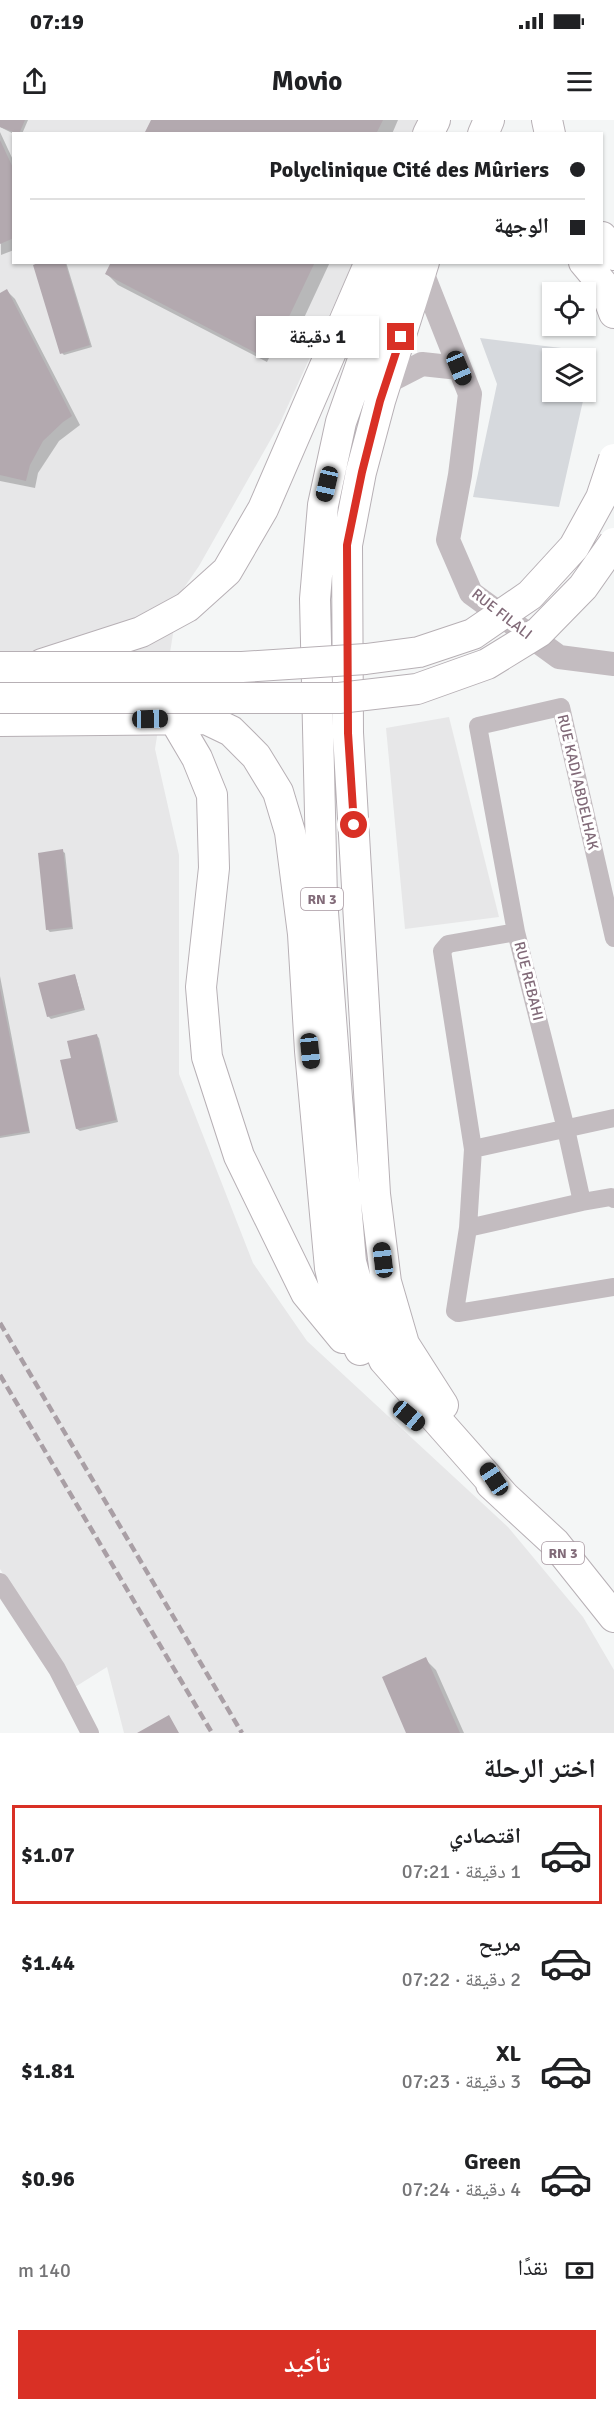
<!DOCTYPE html>
<html lang="ar">
<meta charset="utf-8">
<style>
:root{--surface:#fff;--page:#f6f6f6;--text:#202124;--muted:#757577;--line:#e0e0e0;--accent:#d93025}
body{margin:0;font-family:Signika,"Noto Naskh Arabic",sans-serif;background:var(--page);color:var(--text);direction:rtl;height:100vh;display:flex;flex-direction:column;font-size:22px;white-space:nowrap}
*{box-sizing:border-box;margin:0}
p{font-size:20px;color:var(--muted)}
.icon{flex:none;width:33px;height:33px;fill:none;stroke:currentColor;stroke-width:2;stroke-linecap:round;stroke-linejoin:round}
.map{position:relative;height:1613px;overflow:hidden;direction:ltr}
.drawer{display:flex;flex-direction:column;background:var(--surface);flex:1}
.drawer>*{flex:none}
.banner{position:absolute;left:12px;top:12px;width:591px;height:132px;border-radius:0px;box-shadow:0 2px 4px #0004;direction:rtl;display:grid;align-content:center;height:132px;padding:0 18px;background:var(--surface)}
.controls{position:absolute;left:542px;top:162px;display:grid;gap:12px}
.controls a{display:grid;place-items:center;width:54px;height:54px;border-radius:0px;background:var(--surface);box-shadow:0 2px 4px #0004;font-size:30px}
.end{position:absolute;width:27px;height:27px;margin:-14px;border:8px solid #d93025;background:#fff;box-shadow:0 0 0 3px #fff}
.from{border-radius:50%}
.bubble{position:absolute;height:42px;border-radius:0px;background:var(--surface);box-shadow:0 2px 4px #0004;font-size:20px;font-weight:700;line-height:42px;text-align:center;direction:rtl}
.car{position:absolute;width:18px;height:36px;margin:-18px -9px;border-radius:8px;box-shadow:0 0 4px 2px #0007;background:linear-gradient(#222 24%,#8ab4d8 0 40%,#222 0 76%,#8ab4d8 0 86%,#222 0)}
.banner b{display:flex;align-items:center;gap:21px;height:57px;font-size:22px}
.banner b+b{border-top:2px solid var(--line)}
.banner i{width:15px;height:15px;background:var(--text)}
ul{padding:0;list-style:none}
li{display:flex;align-items:center;gap:18px;height:99px;margin:0 12px 9px;padding:0 6px;border:3px solid transparent;border-radius:0px}
li div{flex:1}
li b{display:block;font-size:22px}
li em{font-style:normal;font-weight:700}
li.on{border-color:var(--accent)}
li>.icon{width:54px;height:54px;stroke-width:1.5}
h2{padding:0 18px;font-size:27px;line-height:72px}
.pay{display:flex;align-items:center;gap:15px;height:66px;padding:0 18px;font-size:22px}
.pay p{margin-inline-start:auto}
.cta{display:flex;gap:12px;margin-top:auto;padding:12px 18px}
.cta a{flex:1;height:69px;border-radius:0px;background:var(--accent);color:#fff;font-size:24px;font-weight:700;line-height:69px;text-align:center}
.status{display:flex;justify-content:space-between;align-items:center;height:42px;padding:0 30px;background:var(--surface);direction:ltr}
.status svg{height:16px;fill:currentColor}
header{display:flex;justify-content:space-between;align-items:center;height:78px;padding:0 18px;background:var(--surface);font-size:27px;font-weight:700}
.map>svg:first-child{display:block}
</style>
<div class="status"><b>07:19</b><svg viewBox="0 0 49 12"><path d="M0 12V9h3v3zM5 12V6h3v6zM10 12V3h3v9zM15 12V0h3v12zM26 1h20v11H26zM47 4h2v5h-2z"/></svg></div>
<header><svg class="icon" aria-label="menu" viewBox="0 0 24 24"><path d="M4 6h16M4 12h16M4 18h16"/></svg>Movio<svg class="icon" aria-label="share" viewBox="0 0 24 24"><path d="M12 15V3M7 8l5-5 5 5M5 13v7h14v-7"/></svg></header>
<div class="map">
<svg width="614" height="1613" viewBox="0 0 614 1613">
<rect width="100%" height="100%" fill="#f4f6f6"/>
<path fill="#e7e7e8" d="M0 0H418L412 14H14V142L353 143 280 303 199 446 179 475 155 629 179 735V954L253 1143 307 1221 508 1407 583 1497 614 1550V1613H124L107 1547 75 1567 0 1449Z
M449 597 499 797 405 809 386 608Z"/>
<path fill="#d6d9dd" d="M480 218 594 232 585 271V238H552V272H585L559 387 473 377 497 264Z"/>
<path fill="#0003" d="M0 0H28L22 14H14L0 7Z
M152 0H398L392 14H146Z
M0 12 14 42V130L1 135Z
M46 142H66L92 227 64 235 62 233Z
M112 142H330L297 213 284 208 267 242 118 165 107 154Z
M7 171 15 179 80 305 59 321 38 353 35 368 0 361V175Z
M62 731 65 733 73 809 50 812 47 809Z
M75 855 85 890 51 899 48 896Z
M0 856 30 1013 0 1018Z
M96 915 99 918 118 1002 80 1011 77 1009 62 941 73 939Z
M425 1539 436 1550 464 1613H408Z"/>
<path fill="#b3a9af" d="M0 0H25L19 14 0 7Z
M151 0H383L376 14H144Z
M0 20 14 50V118L0 124Z
M40 142H65L90 225 60 234 33 145Z
M111 142H315L286 203 273 198 256 233 105 154Z
M7 169 72 296 63 302 43 321 30 345 26 361 0 355V173Z
M63 729 72 807 46 810 38 733Z
M75 854 84 888 47 897 38 863Z
M0 868 29 1011 0 1016Z
M97 914 116 1000 76 1009 60 940 71 938 67 921Z
M426 1537 460 1613H406L382 1557Z
M169 1595 179 1613H137Z"/>
<g fill="none" stroke-linecap="round" stroke-linejoin="round">
<defs>
<path id="primary" d="M547 0 550 14
M428 14 435 0
M483 14 489 0
M602 117 614 135
M402 142 378 197 341 302 323 385 315 479 322 779 337 978 351 1142 366 1197 384 1240 505 1377
M424 142 380 281 361 352 347 425 348 613 375 1074 386 1162 404 1224 443 1285
M584 142 604 166 614 193
M42 544 141 512 187 487 227 451 263 389 370 142
M174 599 197 638 212 675 214 748 201 867 207 937 239 1036 306 1173 343 1218
M0 601 206 599 231 611 256 636 278 672 290 712 303 814 310 931 330 1148 338 1183 360 1230
M491 1364 555 1423 614 1497"/>
</defs>
<use href="#primary" stroke="#b7b0b5" stroke-width="32"/>
<path stroke="#c3bcc0" stroke-width="18" d="M516 812 448 824 442 831 473 1029 468 1108 455 1191 458 1193 614 1167
M614 818 561 587 478 606 516 812 566 1009 582 1082 611 1077 614 1079
M473 1029 614 998
M468 1108 582 1082
M0 1462 57 1549 90 1613"/>
<path stroke="#c3bcc0" stroke-width="24" d="M421 150 470 274 460 355 448 420 471 473 559 537 614 544
M387 262 422 244 459 248"/>
<use href="#primary" stroke="#fff" stroke-width="30"/>
<path stroke="#a99fa5" stroke-width="4.5" stroke-dasharray="9 4.5" stroke-linecap="butt" d="M0 1203 242 1613
M0 1255 212 1613"/>
<defs>
<path id="primary-bridge" d="M0 547H242L366 539 419 532 473 514 530 475 574 427 601 378 614 339
M0 578H339L417 569 487 544 539 512 583 467 614 423"/>
</defs>
<use href="#primary-bridge" stroke="#b7b0b5" stroke-width="32" stroke-linecap="butt"/>
<use href="#primary-bridge" stroke="#fff" stroke-width="30"/>
</g>
<g fill="none" stroke-linecap="round" stroke-linejoin="round">
<path stroke="#d93025" stroke-width="8" d="M354 705 348 613 347 425 362 352 380 281 401 217"/>
</g>
<g text-anchor="middle" stroke-width="6" stroke-linejoin="round" paint-order="stroke">
<g fill="#fff" stroke="#a797a0" stroke-width="1.5">
<rect x="301" y="768" width="42" height="22" rx="4.5"/>
<rect x="542" y="1422" width="42" height="22" rx="4.5"/>
</g>
<g font-size="14" font-weight="bold" fill="#816a78">
<text x="322" y="784">RN 3</text>
<text x="563" y="1438">RN 3</text>
</g>
<g font-size="15" fill="#816a78" stroke="#fff">
<text transform="translate(502 494) rotate(38)" y="5">RUE FILALI</text>
<text transform="translate(578 662) rotate(77)" y="5">RUE KADI ABDELHAK</text>
<text transform="translate(529 861) rotate(76)" y="5">RUE REBAHI</text>
</g>
</g>
</svg>
<div class="controls">
<a><svg class="icon" aria-label="locate" viewBox="0 0 24 24"><circle cx="12" cy="12" r="6"/><path d="M12 2v4M12 18v4M2 12h4M18 12h4"/></svg></a>
<a><svg class="icon" aria-label="layers" viewBox="0 0 24 24"><path d="M12 4l9 5-9 5-9-5zM3 14l9 5 9-5"/></svg></a>
</div>
<i class="end from" style="left:354px;top:705px"></i>
<i class="end" style="left:401px;top:217px"></i>
<div class="bubble" style="left:256px;top:196px;width:123px">1 دقيقة</div>
<i class="car" style="left:459px;top:248px;rotate:157deg"></i>
<i class="car" style="left:327px;top:364px;rotate:193deg"></i>
<i class="car" style="left:150px;top:599px;rotate:89deg"></i>
<i class="car" style="left:310px;top:931px;rotate:174deg"></i>
<i class="car" style="left:383px;top:1140px;rotate:353deg"></i>
<i class="car" style="left:409px;top:1296px;rotate:130deg"></i>
<i class="car" style="left:494px;top:1359px;rotate:326deg"></i>
<div class="banner">
<b><i class="from"></i>Polyclinique Cité des Mûriers</b>
<b><i></i>الوجهة</b>
</div>
</div>
<section class="drawer">
<h2>اختر الرحلة</h2>
<ul>
<li class="on"><svg class="icon" aria-label="car" viewBox="0 0 24 24"><path d="M5 17H2v-5l4-1 3-4h7l3 4 3 1v5h-3M9 17h6M6 11h13"/><circle cx="7" cy="17" r="2"/><circle cx="17" cy="17" r="2"/></svg><div><b>اقتصادي</b><p>1 دقيقة · 07:21</p></div><em>$1.07</em></li>
<li><svg class="icon" aria-label="car" viewBox="0 0 24 24"><path d="M5 17H2v-5l4-1 3-4h7l3 4 3 1v5h-3M9 17h6M6 11h13"/><circle cx="7" cy="17" r="2"/><circle cx="17" cy="17" r="2"/></svg><div><b>مريح</b><p>2 دقيقة · 07:22</p></div><em>$1.44</em></li>
<li><svg class="icon" aria-label="car" viewBox="0 0 24 24"><path d="M5 17H2v-5l4-1 3-4h7l3 4 3 1v5h-3M9 17h6M6 11h13"/><circle cx="7" cy="17" r="2"/><circle cx="17" cy="17" r="2"/></svg><div><b>XL</b><p>3 دقيقة · 07:23</p></div><em>$1.81</em></li>
<li><svg class="icon" aria-label="car" viewBox="0 0 24 24"><path d="M5 17H2v-5l4-1 3-4h7l3 4 3 1v5h-3M9 17h6M6 11h13"/><circle cx="7" cy="17" r="2"/><circle cx="17" cy="17" r="2"/></svg><div><b>Green</b><p>4 دقيقة · 07:24</p></div><em>$0.96</em></li>
</ul>
<div class="pay"><svg class="icon" aria-label="cash" viewBox="0 0 24 24"><path d="M3 7h18v10H3z"/><circle cx="12" cy="12" r="2"/></svg>نقدًا<p>140 m</p></div>
<div class="cta"><a>تأكيد</a></div>
</section>
